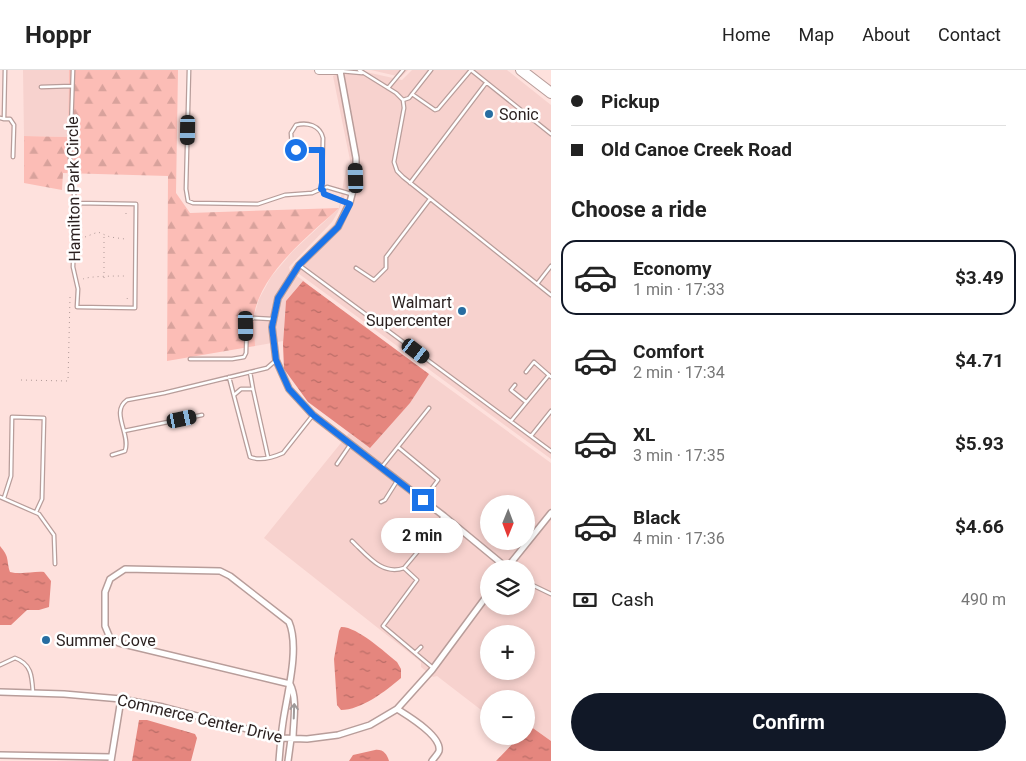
<!DOCTYPE html>
<meta charset="utf-8">
<style>
:root{--surface:#fff;--page:#f2f2f2;--text:#222;--muted:#767676;--line:#e0e0e0;--accent:#111827}
body{margin:0;font-family:Roboto,sans-serif;background:var(--page);color:var(--text);height:100vh;display:flex;flex-direction:column;font-size:19px;white-space:nowrap}
*{box-sizing:border-box;margin:0}
p{font-size:16px;color:var(--muted)}
.icon{flex:none;width:28px;height:28px;fill:none;stroke:currentColor;stroke-width:2;stroke-linecap:round;stroke-linejoin:round}
.map{position:relative;flex:1;overflow:hidden}
.sheet{display:flex;flex-direction:column;background:var(--surface);width:475px}
.sheet>*{flex:none}
.hud{display:grid;align-content:center;height:110px;padding:0 20px;background:var(--surface)}
.needle{width:32px;rotate:181deg}
.controls{position:absolute;left:480px;top:425px;display:grid;gap:10px}
.controls a{display:grid;place-items:center;width:55px;height:55px;border-radius:50%;background:var(--surface);box-shadow:0 2px 8px #0003;font-size:25px}
.end{position:absolute;width:22px;height:22px;margin:-11px;border:6px solid #1a73e8;background:#fff;box-shadow:0 0 0 2px #fff}
.from{border-radius:50%}
.bubble{position:absolute;height:35px;border-radius:18px;background:var(--surface);box-shadow:0 2px 8px #0003;font-size:16px;font-weight:700;line-height:35px;text-align:center}
.car{position:absolute;width:15px;height:30px;margin:-15px -8px;border-radius:6px;box-shadow:0 0 4px 1px #0007;background:linear-gradient(#222 24%,#8ab4d8 0 40%,#222 0 76%,#8ab4d8 0 86%,#222 0)}
.hud b{display:flex;align-items:center;gap:18px;height:48px;font-size:19px}
.hud b+b{border-top:1px solid var(--line)}
.hud i{width:12px;height:12px;background:var(--text)}
ul{padding:0;list-style:none}
li{display:flex;align-items:center;gap:15px;height:75px;margin:0 10px 8px;padding:0 10px;border:2px solid transparent;border-radius:15px}
li div{flex:1}
li b{display:block;font-size:19px}
li em{font-style:normal;font-weight:700}
li.selected{border-color:var(--accent)}
li>.icon{width:45px;height:45px;stroke-width:1.5}
h2{padding:0 20px;font-size:22px;line-height:60px}
.pay{display:flex;align-items:center;gap:12px;height:55px;padding:0 20px;font-size:19px}
.pay p{margin-inline-start:auto}
.button{display:flex;gap:10px;margin-top:auto;padding:10px 20px}
.button a{flex:1;height:58px;border-radius:30px;background:var(--accent);color:#fff;font-size:20px;font-weight:700;line-height:58px;text-align:center}
header{display:flex;align-items:center;gap:30px;box-sizing:border-box;height:70px;padding:0 25px;background:var(--surface);border-bottom:1px solid var(--line)}
header strong{font-size:24px}
nav{display:flex;gap:28px;margin-inline-start:auto;font-size:18px}
main{display:flex;flex:1;min-height:0}
.map>svg:first-child{display:block}
</style>
<header>
<strong>Hoppr</strong>
<nav><a>Home</a><a>Map</a><a>About</a><a>Contact</a></nav>
</header>
<main>
<div class="map">
<svg width="551" height="691" viewBox="0 0 551 691">
<defs>
<pattern id="forest-firs" width="22" height="20" patternUnits="userSpaceOnUse" patternTransform="scale(1.25)"><rect width="22" height="20" fill="#fcbdb6"/><path d="M5 1l3.5 6h-7zM16 11l3.5 6h-7z" fill="#d8a29c"/></pattern>
<pattern id="water-ripples" width="26" height="14" patternUnits="userSpaceOnUse" patternTransform="scale(1.25)"><rect width="26" height="14" fill="#e5867e"/><path d="M2 4q2-2 4 0t4 0M15 11q2-2 4 0t4 0" fill="none" stroke="#ba6d67"/></pattern>
</defs>
<rect width="100%" height="100%" fill="#fee1dd"/>
<path fill="#f7d2ce" fill-rule="evenodd" d="M23 0H69L68 67 24 66Z
M345 0H357L402 10 412 0H507L551 35V389L291 198 334 154 341 143 351 118 352 100 333 6Z
M371 0H408L401 7Z
M347 93 348 117 338 142 332 152 289 197 290 201 308 214 303 211 286 231 283 271 255 276 254 246 259 229 271 207 293 181 339 138Z
M429 304 551 393V671L530 656 526 660V629H489V646L437 606 433 607 421 597V592L264 468 349 363 369 377 410 333ZM489 434H526V471H489ZM489 499H526V536H489ZM489 564H526V601H489Z"/>
<path fill="url(#forest-firs)" d="M69 0H178L176 123 190 143 339 138C309 165 261 203 254 245 253 255 255 266 255 276L167 291 168 106 63 103 62 120 24 113V66L68 67Z"/>
<path fill="url(#water-ripples)" d="M303 211 429 304 410 333 370 378 308 332 284 299 283 274 286 231Z
M0 476C10 488 6 489 10 502 22 505 33 501 44 502L51 511 49 537 39 540H27L11 555H0Z
M341 557C356 556 385 582 397 592L401 599V608C386 621 361 640 341 640L337 635 334 589 339 561Z
M139 650H147L195 664 197 668 191 691H132Z
M530 656 551 671V691H496L520 666H526V660Z
M375 680C383 679 387 684 389 691H349L353 685Z"/>
<g fill="none" stroke-linecap="round" stroke-linejoin="round">
<defs>
<path id="lane" d="M73 0 70 88 75 133 73 197 78 219 77 237 135 238 136 134 75 133
M189 0 186 119 188 131 193 133 258 134 285 125 312 123 321 119 322 113 323 68C320 55 307 52 296 55L291 63 292 78 296 80H322
M359 0 396 23 403 30 404 38 394 92 397 101 403 107 551 225
M340 1 362 3
M41 17 72 16
M388 18 403 0
M412 24 435 40 438 39 471 0 551 64
M403 30 409 28 431 0
M0 48 4 49 5 0
M4 49H10L14 55 13 87
M410 113 486 13
M348 133 324 124 323 119 327 117 351 124
M299 195 551 381
M356 198 374 210 386 198V187L430 129
M537 214 551 196
M190 289H232L244 287 246 283 247 251 254 248 272 249
M250 302 253 319
M526 302 534 292 551 307
M229 307 250 387C260 391 274 387 283 383L313 345
M515 315 511 320 526 332
M234 325 241 319H253L268 387
M511 351 549 305
M124 361 202 345
M531 366 551 341
M398 377 438 410 424 429
M112 385 125 381C131 364 110 342 127 330L164 323 267 298 275 291
M337 394 350 375
M381 398 429 338
M0 427 39 444 54 465 55 494
M4 428 11 406 12 347 44 348 42 429 36 442
M381 432 385 430 397 411
M419 459 430 467 443 446
M352 471C367 485 382 506 404 498
M526 512 551 524
M415 583 421 577
M0 595 15 588C32 594 32 607 33 623
M433 598 383 556 417 510 404 498 430 467 435 472"/>
<path id="street" d="M340 1 356 88V109L350 132 338 157 299 195 278 228 272 257 276 290 289 319 313 345 444 446 507 498
M506 499 551 443
M0 622 64 624 121 629 163 637 281 668 307 669 338 665 370 655 397 639 432 600 489 523
M397 639C408 646 442 666 439 681 438 684 434 688 432 691
M0 685 111 687
M111 691 121 629
M279 691C280 678 281 665 283 652 287 624 300 578 289 552L230 506 220 501 125 499 110 509 105 522V556L110 568 119 573 290 614C298 629 293 652 293 669
M288 691 291 669"/>
<path id="secondary" d="M319 0H340"/>
<path id="highway" d="M521 0 551 23"/>
</defs>
<use href="#lane" stroke="#b89d9a" stroke-width="5"/>
<use href="#street" stroke="#b89d9a" stroke-width="8"/>
<use href="#secondary" stroke="#b89d9a" stroke-width="10"/>
<use href="#highway" stroke="#b89d9a" stroke-width="12"/>
<path stroke="#af9997" stroke-width="1" stroke-dasharray="1 4" stroke-linecap="butt" d="M126 144V139
M85 167 98 162 110 167 125 169
M104 208V164
M83 209C90 206 115 206 124 206
M127 228 129 232
M21 310 68 311 70 227"/>
<use href="#lane" stroke="#fff" stroke-width="2.5"/>
<use href="#street" stroke="#fff" stroke-width="5"/>
<use href="#secondary" stroke="#fff" stroke-width="8"/>
<use href="#highway" stroke="#fff" stroke-width="10"/>
</g>
<defs><path id="oneway-shaft" d="M-6 0H5M1.5-3L5.5 0L1.5 3" fill="none" stroke-width="1.6" stroke-linecap="round" stroke-linejoin="round" transform="scale(1.25)"/></defs>
<use stroke="#9f9a9a" href="#oneway-shaft" transform="translate(294 641) rotate(-88)"/>
<g fill="none" stroke-linecap="round" stroke-linejoin="round">
<path stroke="#1a73e8" stroke-width="6" d="M296 80H322V113L321 119 323 120 324 124 350 134 338 157 299 195 278 228 272 257 276 290 289 319 313 345 423 430"/>
</g>
<g fill="#276da1" stroke="#fff" stroke-width="2">
<circle cx="489" cy="44" r="5"/>
<circle cx="462" cy="241" r="5"/>
<circle cx="46" cy="570" r="5"/>
</g>
<g text-anchor="middle" stroke-width="5" stroke-linejoin="round" paint-order="stroke">
<g font-size="16" fill="#291f1e" stroke="#fff" text-anchor="start">
<text x="499" y="50">Sonic</text>
<text x="452" y="238" text-anchor="end">Walmart<tspan x="452" dy="18">Supercenter</tspan></text>
<text x="56" y="576">Summer Cove</text>
</g>
<g font-size="16" fill="#291f1e" stroke="#fff">
<text transform="translate(73 119) rotate(-91)" y="6">Hamilton Park Circle</text>
<text transform="translate(200 648) rotate(13)" y="6">Commerce Center Drive</text>
</g>
</g>
</svg>
<div class="controls">
<a><svg class="needle" viewBox="-14 -14 28 28"><path d="M0-13l5 13h-10z" fill="#e53935"/><path d="M0 13l5-13h-10z" fill="#767676"/></svg></a>
<a><svg class="icon" aria-label="layers" viewBox="0 0 24 24"><path d="M12 4l9 5-9 5-9-5zM3 14l9 5 9-5"/></svg></a>
<a>+</a>
<a>−</a>
</div>
<i class="end from" style="left:296px;top:80px"></i>
<i class="end" style="left:423px;top:430px"></i>
<div class="bubble" style="left:381px;top:448px;width:82px">2 min</div>
<i class="car" style="left:188px;top:60px;rotate:181deg"></i>
<i class="car" style="left:356px;top:108px;rotate:358deg"></i>
<i class="car" style="left:246px;top:256px;rotate:179deg"></i>
<i class="car" style="left:416px;top:281px;rotate:127deg"></i>
<i class="car" style="left:182px;top:349px;rotate:78deg"></i>
</div>
<section class="sheet">
<div class="hud">
<b><i class="from"></i>Pickup</b>
<b><i></i>Old Canoe Creek Road</b>
</div>
<h2>Choose a ride</h2>
<ul>
<li class="selected"><svg class="icon" aria-label="car" viewBox="0 0 24 24"><path d="M5 17H2v-5l4-1 3-4h7l3 4 3 1v5h-3M9 17h6M6 11h13"/><circle cx="7" cy="17" r="2"/><circle cx="17" cy="17" r="2"/></svg><div><b>Economy</b><p>1 min · 17:33</p></div><em>$3.49</em></li>
<li><svg class="icon" aria-label="car" viewBox="0 0 24 24"><path d="M5 17H2v-5l4-1 3-4h7l3 4 3 1v5h-3M9 17h6M6 11h13"/><circle cx="7" cy="17" r="2"/><circle cx="17" cy="17" r="2"/></svg><div><b>Comfort</b><p>2 min · 17:34</p></div><em>$4.71</em></li>
<li><svg class="icon" aria-label="car" viewBox="0 0 24 24"><path d="M5 17H2v-5l4-1 3-4h7l3 4 3 1v5h-3M9 17h6M6 11h13"/><circle cx="7" cy="17" r="2"/><circle cx="17" cy="17" r="2"/></svg><div><b>XL</b><p>3 min · 17:35</p></div><em>$5.93</em></li>
<li><svg class="icon" aria-label="car" viewBox="0 0 24 24"><path d="M5 17H2v-5l4-1 3-4h7l3 4 3 1v5h-3M9 17h6M6 11h13"/><circle cx="7" cy="17" r="2"/><circle cx="17" cy="17" r="2"/></svg><div><b>Black</b><p>4 min · 17:36</p></div><em>$4.66</em></li>
</ul>
<div class="pay"><svg class="icon" aria-label="cash" viewBox="0 0 24 24"><path d="M3 7h18v10H3z"/><circle cx="12" cy="12" r="2"/></svg>Cash<p>490 m</p></div>
<div class="button"><a>Confirm</a></div>
</section>
</main>
